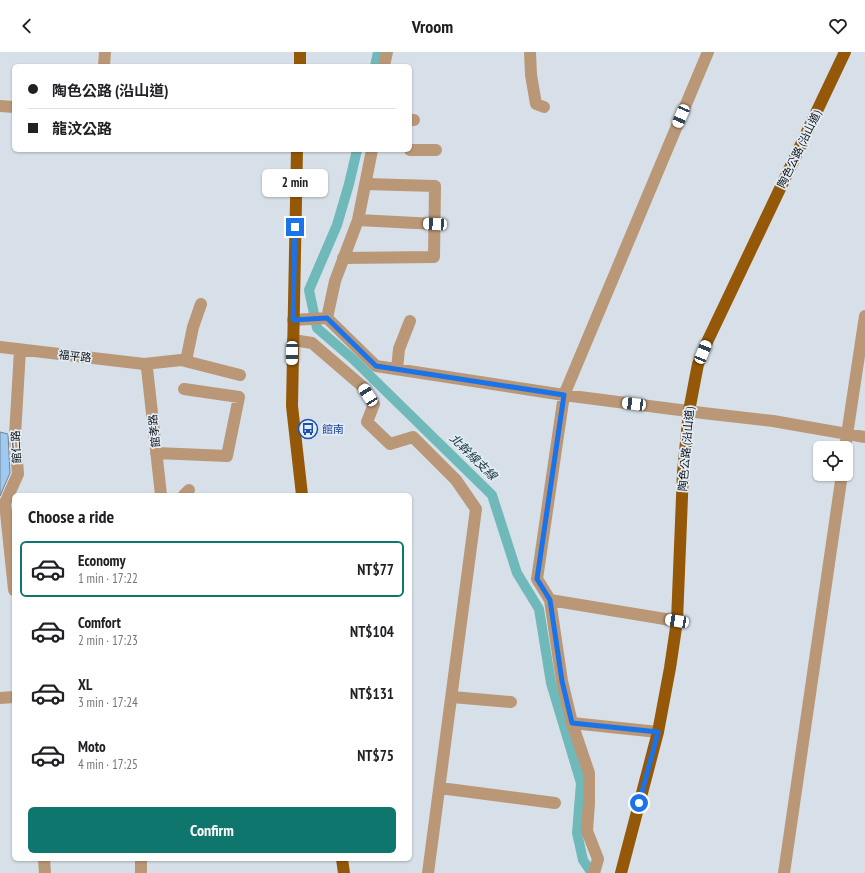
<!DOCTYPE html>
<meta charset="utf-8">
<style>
:root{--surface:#fff;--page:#f2f2f2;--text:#202124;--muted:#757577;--line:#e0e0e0;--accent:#0f766e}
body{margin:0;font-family:"PT Sans Narrow","Noto Sans TC",sans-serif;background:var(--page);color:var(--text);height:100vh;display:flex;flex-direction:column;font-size:15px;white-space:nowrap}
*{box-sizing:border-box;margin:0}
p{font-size:13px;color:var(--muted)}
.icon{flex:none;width:22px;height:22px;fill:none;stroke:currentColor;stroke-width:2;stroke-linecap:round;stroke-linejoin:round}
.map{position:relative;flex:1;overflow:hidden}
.sheet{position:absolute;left:12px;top:441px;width:400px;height:368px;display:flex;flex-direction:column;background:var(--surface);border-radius:6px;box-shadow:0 1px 3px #0004}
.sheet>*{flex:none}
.banner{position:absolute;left:12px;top:12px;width:400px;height:88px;border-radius:6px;box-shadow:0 1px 3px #0004;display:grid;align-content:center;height:88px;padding:0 16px;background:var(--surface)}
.controls{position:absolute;left:813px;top:389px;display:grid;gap:8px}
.controls a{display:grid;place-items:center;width:40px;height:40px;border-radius:6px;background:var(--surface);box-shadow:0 1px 3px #0004;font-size:20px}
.end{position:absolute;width:18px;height:18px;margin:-9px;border:5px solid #1a73e8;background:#fff;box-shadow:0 0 0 2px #fff}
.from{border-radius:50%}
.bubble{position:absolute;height:28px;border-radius:6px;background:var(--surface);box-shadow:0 1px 3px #0004;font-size:13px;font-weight:800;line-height:28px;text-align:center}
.car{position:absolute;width:12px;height:24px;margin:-12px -6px;border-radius:5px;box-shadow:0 0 3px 1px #0007;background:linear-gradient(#fff 24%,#345 0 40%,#fff 0 76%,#345 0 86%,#fff 0)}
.banner b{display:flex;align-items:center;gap:14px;height:38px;font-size:15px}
.banner b+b{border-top:1px solid var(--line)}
.banner i{width:10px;height:10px;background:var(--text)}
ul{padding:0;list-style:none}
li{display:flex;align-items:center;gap:12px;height:56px;margin:0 8px 6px;padding:0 8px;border:2px solid transparent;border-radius:6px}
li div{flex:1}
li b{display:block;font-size:15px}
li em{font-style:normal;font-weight:800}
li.current{border-color:var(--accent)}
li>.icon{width:36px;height:36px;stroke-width:1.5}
h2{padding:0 16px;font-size:18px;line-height:48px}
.cta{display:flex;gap:8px;margin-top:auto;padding:8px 16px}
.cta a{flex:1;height:46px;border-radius:6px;background:var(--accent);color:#fff;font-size:16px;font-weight:800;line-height:46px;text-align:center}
header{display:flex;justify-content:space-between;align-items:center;height:52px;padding:0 16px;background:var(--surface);font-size:18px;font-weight:800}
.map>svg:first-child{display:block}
</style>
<header><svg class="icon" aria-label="back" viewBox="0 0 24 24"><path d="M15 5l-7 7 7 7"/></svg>Vroom<svg class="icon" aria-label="heart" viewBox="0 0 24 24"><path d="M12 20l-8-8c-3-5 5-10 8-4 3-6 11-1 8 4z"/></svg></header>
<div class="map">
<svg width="865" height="821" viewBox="0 0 865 821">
<rect width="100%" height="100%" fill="#d7e0e8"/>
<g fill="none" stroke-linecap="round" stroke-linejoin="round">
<path stroke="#70b9ba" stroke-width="10" d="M375 14 378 0
M357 98 349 132 337 173 309 238 317 276 353 307 492 443 517 521 539 557 551 631 581 731 577 781 583 808 592 821"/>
</g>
<path fill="#9dcaf2" stroke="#798189" d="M0 380 8 382 10 421 0 444Z"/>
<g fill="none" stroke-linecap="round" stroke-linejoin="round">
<path stroke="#b99777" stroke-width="12" d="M530 0 531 23 536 52 544 55
M104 14 105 0
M384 14 387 0
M0 54 14 55
M410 68H414
M410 98H436
M358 168 435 172
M343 206 434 205 435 134 365 132
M327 266 335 229 358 168 372 98
M293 268 327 266 376 314 564 343 703 361 773 369 865 385
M293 288 312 291 362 334 374 352 367 370 390 392 413 385 456 428 476 457 428 821
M0 295 144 312 147 316 161 443
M186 309 193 275 201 252
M144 312 181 308 240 323
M397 317 399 297 410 269
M845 396 865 264
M156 401 227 404 239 345 184 337
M184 443 189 438
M14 538 5 451 18 422 15 383 20 298
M550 548 677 569
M452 645 511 650
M0 646 14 645
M572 671 658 680
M440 736 555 751
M44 807 45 821
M141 821V807
M594 821 598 807 587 779 589 751V721L572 671 562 629 550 548 537 527 564 343 708 0
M784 821 842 422"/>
<path stroke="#945808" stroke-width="12" d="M300 14V0
M297 98 292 354 302 443
M342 807 344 821
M621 821 658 680 670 616 677 569 683 420 689 359 698 312 708 288 845 0"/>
</g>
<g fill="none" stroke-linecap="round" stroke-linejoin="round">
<path stroke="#1a73e8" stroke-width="5" d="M295 175 293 268 327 266 376 314 564 343 537 527 550 548 562 629 572 671 658 680 639 751"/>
</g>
<defs>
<symbol id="bus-ring" viewBox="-11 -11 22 22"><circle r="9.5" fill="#e4edf5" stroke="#1a4fb4" stroke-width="1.5"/><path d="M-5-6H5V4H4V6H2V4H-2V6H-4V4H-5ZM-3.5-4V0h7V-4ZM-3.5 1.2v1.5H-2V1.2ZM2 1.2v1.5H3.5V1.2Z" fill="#1a4fb4"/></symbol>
</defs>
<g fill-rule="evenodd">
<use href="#bus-ring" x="297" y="366" width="22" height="22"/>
</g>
<g text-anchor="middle" stroke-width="3.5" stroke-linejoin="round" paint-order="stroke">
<g font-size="11" fill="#0e1113" stroke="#e4edf5">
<text transform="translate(799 97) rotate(-64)" y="4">陶色公路 (沿山道)</text>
<text transform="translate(75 304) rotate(6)" y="4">福平路</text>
<text transform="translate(154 379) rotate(-96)" y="4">館孝路</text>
<text transform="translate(16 395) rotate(-93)" y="4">館仁路</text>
<text transform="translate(686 397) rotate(-85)" y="4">陶色公路 (沿山道)</text>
</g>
<g font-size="11" fill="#164399" stroke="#e4edf5" text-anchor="start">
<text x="322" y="381">館南</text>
</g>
<g font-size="12" font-style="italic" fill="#143839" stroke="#e4edf5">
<text transform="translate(473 405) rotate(44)" y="4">北幹線支線</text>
</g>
</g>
</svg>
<div class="controls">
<a><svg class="icon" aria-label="locate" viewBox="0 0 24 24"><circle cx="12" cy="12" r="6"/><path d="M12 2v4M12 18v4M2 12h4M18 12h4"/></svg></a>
</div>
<i class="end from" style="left:639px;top:751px"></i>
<i class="end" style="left:295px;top:175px"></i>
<div class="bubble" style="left:262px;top:117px;width:66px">2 min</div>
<i class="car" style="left:681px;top:64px;rotate:203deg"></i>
<i class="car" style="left:435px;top:172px;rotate:273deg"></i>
<i class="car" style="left:703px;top:300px;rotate:22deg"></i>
<i class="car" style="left:292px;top:301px;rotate:181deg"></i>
<i class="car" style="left:368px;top:343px;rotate:327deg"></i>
<i class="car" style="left:634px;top:352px;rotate:277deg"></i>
<i class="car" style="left:677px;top:569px;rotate:279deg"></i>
<div class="banner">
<b><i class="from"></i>陶色公路 (沿山道)</b>
<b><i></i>龍汶公路</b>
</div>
<section class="sheet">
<h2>Choose a ride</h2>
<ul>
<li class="current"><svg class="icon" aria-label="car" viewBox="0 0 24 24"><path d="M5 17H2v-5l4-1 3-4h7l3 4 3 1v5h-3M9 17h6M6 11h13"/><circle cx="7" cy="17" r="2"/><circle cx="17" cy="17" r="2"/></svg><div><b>Economy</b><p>1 min · 17:22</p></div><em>NT$77</em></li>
<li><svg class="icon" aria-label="car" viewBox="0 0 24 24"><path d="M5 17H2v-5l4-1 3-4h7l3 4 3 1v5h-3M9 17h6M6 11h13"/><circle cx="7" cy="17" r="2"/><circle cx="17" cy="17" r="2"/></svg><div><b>Comfort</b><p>2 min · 17:23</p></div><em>NT$104</em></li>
<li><svg class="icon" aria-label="car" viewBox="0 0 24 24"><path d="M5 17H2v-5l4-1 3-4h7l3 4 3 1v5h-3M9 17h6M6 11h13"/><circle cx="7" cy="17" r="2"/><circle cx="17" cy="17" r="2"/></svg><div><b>XL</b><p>3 min · 17:24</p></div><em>NT$131</em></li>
<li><svg class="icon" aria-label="car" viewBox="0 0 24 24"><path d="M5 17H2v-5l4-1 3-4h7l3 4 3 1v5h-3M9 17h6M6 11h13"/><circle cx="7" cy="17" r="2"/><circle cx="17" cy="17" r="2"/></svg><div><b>Moto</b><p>4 min · 17:25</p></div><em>NT$75</em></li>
</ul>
<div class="cta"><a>Confirm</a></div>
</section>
</div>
